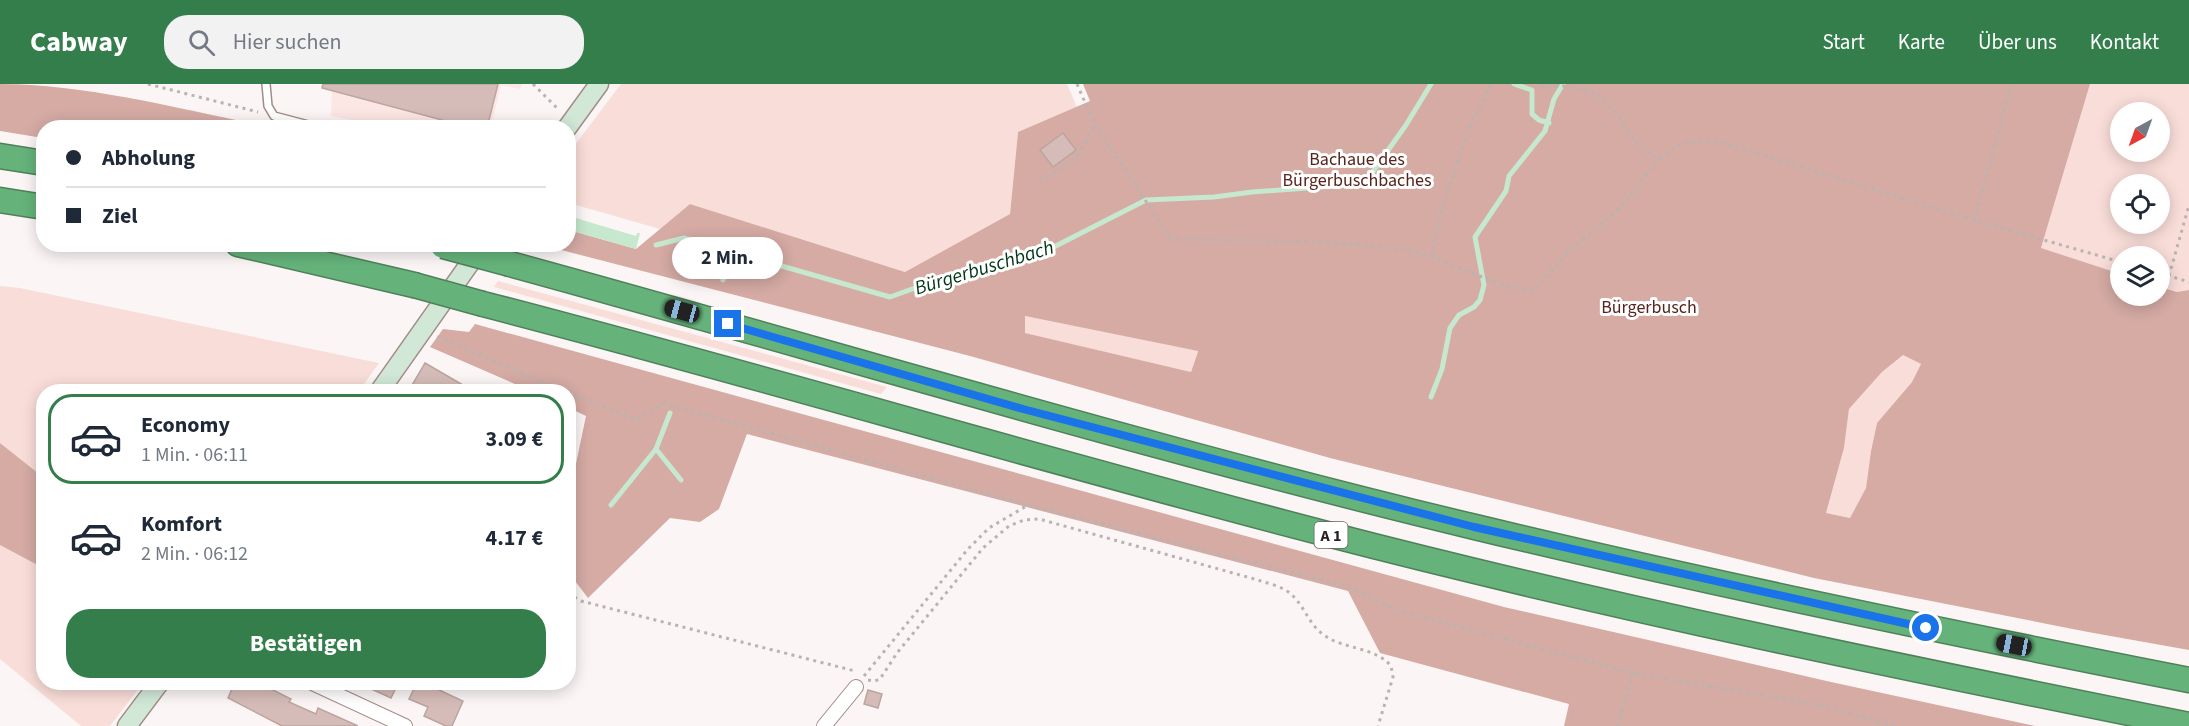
<!DOCTYPE html>
<html lang="de">
<meta charset="utf-8">
<style>
:root{--surface:#fff;--page:#f2f2f3;--text:#1f2937;--muted:#747a83;--line:#e0e1e3;--accent:#347e4c}
body{margin:0;font-family:"Source Sans 3",sans-serif;background:var(--page);color:var(--text);height:100vh;display:flex;flex-direction:column;font-size:22px;white-space:nowrap}
*{box-sizing:border-box;margin:0}
p{font-size:20px;color:var(--muted)}
.icon{flex:none;width:33px;height:33px;fill:none;stroke:currentColor;stroke-width:2;stroke-linecap:round;stroke-linejoin:round}
.map{position:relative;flex:1;overflow:hidden}
.sheet{position:absolute;left:36px;top:300px;width:540px;height:306px;display:flex;flex-direction:column;background:var(--surface);border-radius:24px;box-shadow:0 3px 15px #0003}
.sheet>*{flex:none}
.banner{position:absolute;left:36px;top:36px;width:540px;height:132px;border-radius:24px;box-shadow:0 3px 15px #0003;display:grid;align-content:center;height:132px;padding:0 30px;background:var(--surface)}
.needle{width:39px;rotate:221deg}
.fabs{position:absolute;left:2110px;top:18px;display:grid;gap:12px}
.fabs a{display:grid;place-items:center;width:60px;height:60px;border-radius:50%;background:var(--surface);box-shadow:0 3px 15px #0003;font-size:30px}
.end{position:absolute;width:27px;height:27px;margin:-14px;border:8px solid #1a73e8;background:#fff;box-shadow:0 0 0 3px #fff}
.from{border-radius:50%}
.bubble{position:absolute;height:42px;border-radius:21px;background:var(--surface);box-shadow:0 3px 15px #0003;font-size:20px;font-weight:700;line-height:42px;text-align:center}
.car{position:absolute;width:18px;height:36px;margin:-18px -9px;border-radius:8px;box-shadow:0 0 4px 2px #0007;background:linear-gradient(#222 24%,#8ab4d8 0 40%,#222 0 76%,#8ab4d8 0 86%,#222 0)}
.banner b{display:flex;align-items:center;gap:21px;height:57px;font-size:22px}
.banner b+b{border-top:2px solid var(--line)}
.banner i{width:15px;height:15px;background:var(--text)}
ul{padding:10px 0 0;list-style:none}
li{display:flex;align-items:center;gap:18px;height:90px;margin:0 12px 9px;padding:0 18px;border:3px solid transparent;border-radius:24px}
li div{flex:1}
li b{display:block;font-size:22px}
li em{font-style:normal;font-weight:700}
li.selected{border-color:var(--accent)}
li>.icon{width:54px;height:54px;stroke-width:1.5}
.action{display:flex;gap:12px;margin-top:auto;padding:12px 30px}
.action a{flex:1;height:69px;border-radius:24px;background:var(--accent);color:#fff;font-size:24px;font-weight:700;line-height:69px;text-align:center}
header{display:flex;align-items:center;gap:36px;box-sizing:border-box;height:84px;padding:0 30px;background:var(--accent);color:#fff}
header strong{font-size:28px}
nav{display:flex;gap:33px;margin-inline-start:auto;font-size:21px}
.search{width:420px;height:54px;background:var(--page);display:flex;align-items:center;gap:15px;box-sizing:border-box;padding:0 21px;border-radius:24px;color:var(--muted);font-size:22px}
.map>svg:first-child{display:block}
</style>
<header>
<strong>Cabway</strong>
<div class="search"><svg class="icon" aria-label="search" viewBox="0 0 24 24"><circle cx="10" cy="10" r="6"/><path d="M15 15l6 6"/></svg>Hier suchen</div>
<nav><a>Start</a><a>Karte</a><a>Über uns</a><a>Kontakt</a></nav>
</header>
<div class="map">
<svg width="2189" height="642" viewBox="0 0 2189 642">
<rect width="100%" height="100%" fill="#fbf6f5"/>
<path fill="#fde7e4" d="M332 0H522L520 5 501 1 491 43H386L331 32Z"/>
<path fill="#f9ddd8" fill-rule="evenodd" d="M621 0H1067L1077 23 1018 48 1010 130 905 188 690 120 660 145 569 119 568 70Z
M2090 0H2189V206L2177 208 2160 203V172H2121V190L2041 164ZM2121 28H2160V68H2121ZM2121 100H2160V140H2121Z
M498 197 887 303 881 310 494 203Z
M0 202 20 204 379 279 359 307 44 308 43 393 0 359Z
M1025 232 1199 267 1191 288 1024 249Z
M1903 271 1921 280 1912 298 1877 339 1871 367 1866 404 1850 434 1826 429 1844 364 1849 325 1882 288Z
M0 461 43 484 44 598 143 599 110 642H81L0 575Z"/>
<path fill="#d5aba4" fill-rule="evenodd" d="M0 0C88 0 183 26 270 43L44 44 43 54 0 47Z
M1083 0H2090L2041 164 2121 190V212H2160V203L2177 208 2189 206V566L2088 548 1814 494 1330 374 970 272 542 161 568 160 569 146 636 165 690 120 905 188 1010 130 1018 48 1090 17ZM1025 232 1198 267V268L1191 288 1025 249ZM1903 271 1921 280 1912 298 1877 339 1871 367 1866 404 1850 434 1826 429 1844 364 1849 325 1882 288Z
M475 240 1504 523 1831 598 2035 642H1564L1569 620 1380 569 1348 507 747 350 719 425 700 438 670 434 588 514 575 497 568 484 569 413 586 332 569 324 568 308 531 307 430 263 443 245 469 248Z
M0 359 43 393V484L0 461Z"/>
<path fill="#c6e8ce" d="M569 132 636 152 637 149H640L636 165 569 146Z"/>
<g fill="none" stroke-linecap="round" stroke-linejoin="round">
<path stroke="#c6e8ce" stroke-width="5" d="M1514 0 1532 6V30L1539 36 1549 39
M656 161 684 154 890 213 940 195 1040 170 1146 116 1214 113 1252 108 1364 100 1406 41 1431 0
M723 196 733 169
M1431 313 1442 285 1450 244 1459 231 1474 223 1480 216 1484 201 1475 153 1506 107 1509 92 1545 47 1554 15 1563 0
M656 365 681 396
M611 421 656 365 670 329"/>
</g>
<path fill="#d5bcb8" stroke="#bca49f" stroke-width="1.5" d="M323 0H498L487 44H472L322 4Z
M1063 49 1076 66 1053 83 1040 66Z
M425 279 475 308H408Z
M235 598H267L265 602 291 615 289 618 316 630 318 624 358 642H282L228 614Z
M356 598H390L397 602 391 614Z
M417 598H431L438 602 437 605 463 617 452 642H446L424 632 428 623 409 615Z
M868 606 882 610 878 624 864 620Z"/>
<g fill="none" stroke-linecap="round" stroke-linejoin="round">
<defs>
<path id="lane" d="M266 0 268 22 274 32 320 44"/>
<path id="street" d="M310 598 405 642
M824 642 856 603"/>
<path id="secondary" d="M567 44 599 0
M379 308 482 162
M127 642 160 598"/>
<path id="highway" d="M0 72 44 79
M0 116 44 123
M238 160 414 201
M510 180C831 268 1150 365 1475 443 1711 500 1950 549 2189 596
M483 220C765 293 1045 377 1327 450 1612 524 1900 583 2189 641"/>
</defs>
<use href="#lane" stroke="#a38b87" stroke-width="10"/>
<use href="#street" stroke="#a38b87" stroke-width="16"/>
<use href="#secondary" stroke="#a38b87" stroke-width="21"/>
<use href="#highway" stroke="#50805b" stroke-width="27"/>
<path stroke="#b9b3b2" stroke-width="3" stroke-dasharray="3 4.5" stroke-linecap="butt" d="M148 0 258 28
M533 0 559 26
M1077 0 1094 39 1171 155C1246 157 1324 155 1399 165 1446 172 1487 202 1534 207L1566 170 1622 122 1658 76 1683 58 1717 57 1974 136 2121 178
M1542 0 1543 3 1563 2 1597 10 1613 25 1636 58 1658 76
M1039 95C1070 86 1084 68 1094 39
M1974 136 2012 0
M1431 173 1440 130 1468 46 1491 0
M2160 189 2189 198
M2169 192 2189 121
M437 253 568 308
M568 308 637 336 663 319 1028 421
M568 509 581 517 855 587
M864 592 968 465 989 444 1028 421 1350 503 1396 526 1633 589 1820 621 1895 642
M868 596 875 597 880 595 897 569 983 464 1009 442 1024 436 1039 435 1258 496C1269 500 1283 502 1292 511 1305 523 1309 541 1324 551 1344 566 1374 562 1391 582L1393 593 1378 642
M1618 642 1633 589"/>
<use href="#lane" stroke="#fff" stroke-width="7"/>
<use href="#street" stroke="#fff" stroke-width="14"/>
<use href="#secondary" stroke="#d1e8d7" stroke-width="18"/>
<use href="#highway" stroke="#65b37b" stroke-width="24"/>
<defs>
<path id="highway-bridge" d="M443 162 510 180
M414 201 483 220"/>
</defs>
<use href="#highway-bridge" stroke="#50805b" stroke-width="27" stroke-linecap="butt"/>
<use href="#highway-bridge" stroke="#65b37b" stroke-width="24"/>
</g>
<g fill="none" stroke-linecap="round" stroke-linejoin="round">
<path stroke="#1a73e8" stroke-width="8" d="M728 240 1023 325 1474 443 1926 544"/>
</g>
<g text-anchor="middle" stroke-width="6" stroke-linejoin="round" paint-order="stroke">
<rect fill="#fff" stroke="#6a6362" stroke-width="1.5" x="1314.5" y="438" width="33" height="26" rx="4.5"/>
<g font-size="16" font-weight="bold" fill="#2a201f">
<text x="1331" y="457">A 1</text>
</g>
<g font-size="18" fill="#58231c" stroke="#fff">
<text x="1357" y="81">Bachaue des<tspan x="1357" dy="21">Bürgerbuschbaches</tspan></text>
<text x="1649" y="229">Bürgerbusch</text>
</g>
<g font-size="20" font-style="italic" fill="#003716" stroke="#fff">
<text transform="translate(984 183) rotate(-17)" y="7">Bürgerbuschbach</text>
</g>
</g>
</svg>
<div class="fabs">
<a><svg class="needle" viewBox="-14 -14 28 28"><path d="M0-13l5 13h-10z" fill="#e53935"/><path d="M0 13l5-13h-10z" fill="#747a83"/></svg></a>
<a><svg class="icon" aria-label="locate" viewBox="0 0 24 24"><circle cx="12" cy="12" r="6"/><path d="M12 2v4M12 18v4M2 12h4M18 12h4"/></svg></a>
<a><svg class="icon" aria-label="layers" viewBox="0 0 24 24"><path d="M12 4l9 5-9 5-9-5zM3 14l9 5 9-5"/></svg></a>
</div>
<i class="end from" style="left:1926px;top:544px"></i>
<i class="end" style="left:728px;top:240px"></i>
<div class="bubble" style="left:672px;top:153px;width:111px">2 Min.</div>
<i class="car" style="left:682px;top:227px;rotate:285deg"></i>
<i class="car" style="left:2014px;top:561px;rotate:281deg"></i>
<div class="banner">
<b><i class="from"></i>Abholung</b>
<b><i></i>Ziel</b>
</div>
<section class="sheet">
<ul>
<li class="selected"><svg class="icon" aria-label="car" viewBox="0 0 24 24"><path d="M5 17H2v-5l4-1 3-4h7l3 4 3 1v5h-3M9 17h6M6 11h13"/><circle cx="7" cy="17" r="2"/><circle cx="17" cy="17" r="2"/></svg><div><b>Economy</b><p>1 Min. · 06:11</p></div><em>3.09 €</em></li>
<li><svg class="icon" aria-label="car" viewBox="0 0 24 24"><path d="M5 17H2v-5l4-1 3-4h7l3 4 3 1v5h-3M9 17h6M6 11h13"/><circle cx="7" cy="17" r="2"/><circle cx="17" cy="17" r="2"/></svg><div><b>Komfort</b><p>2 Min. · 06:12</p></div><em>4.17 €</em></li>
</ul>
<div class="action"><a>Bestätigen</a></div>
</section>
</div>
